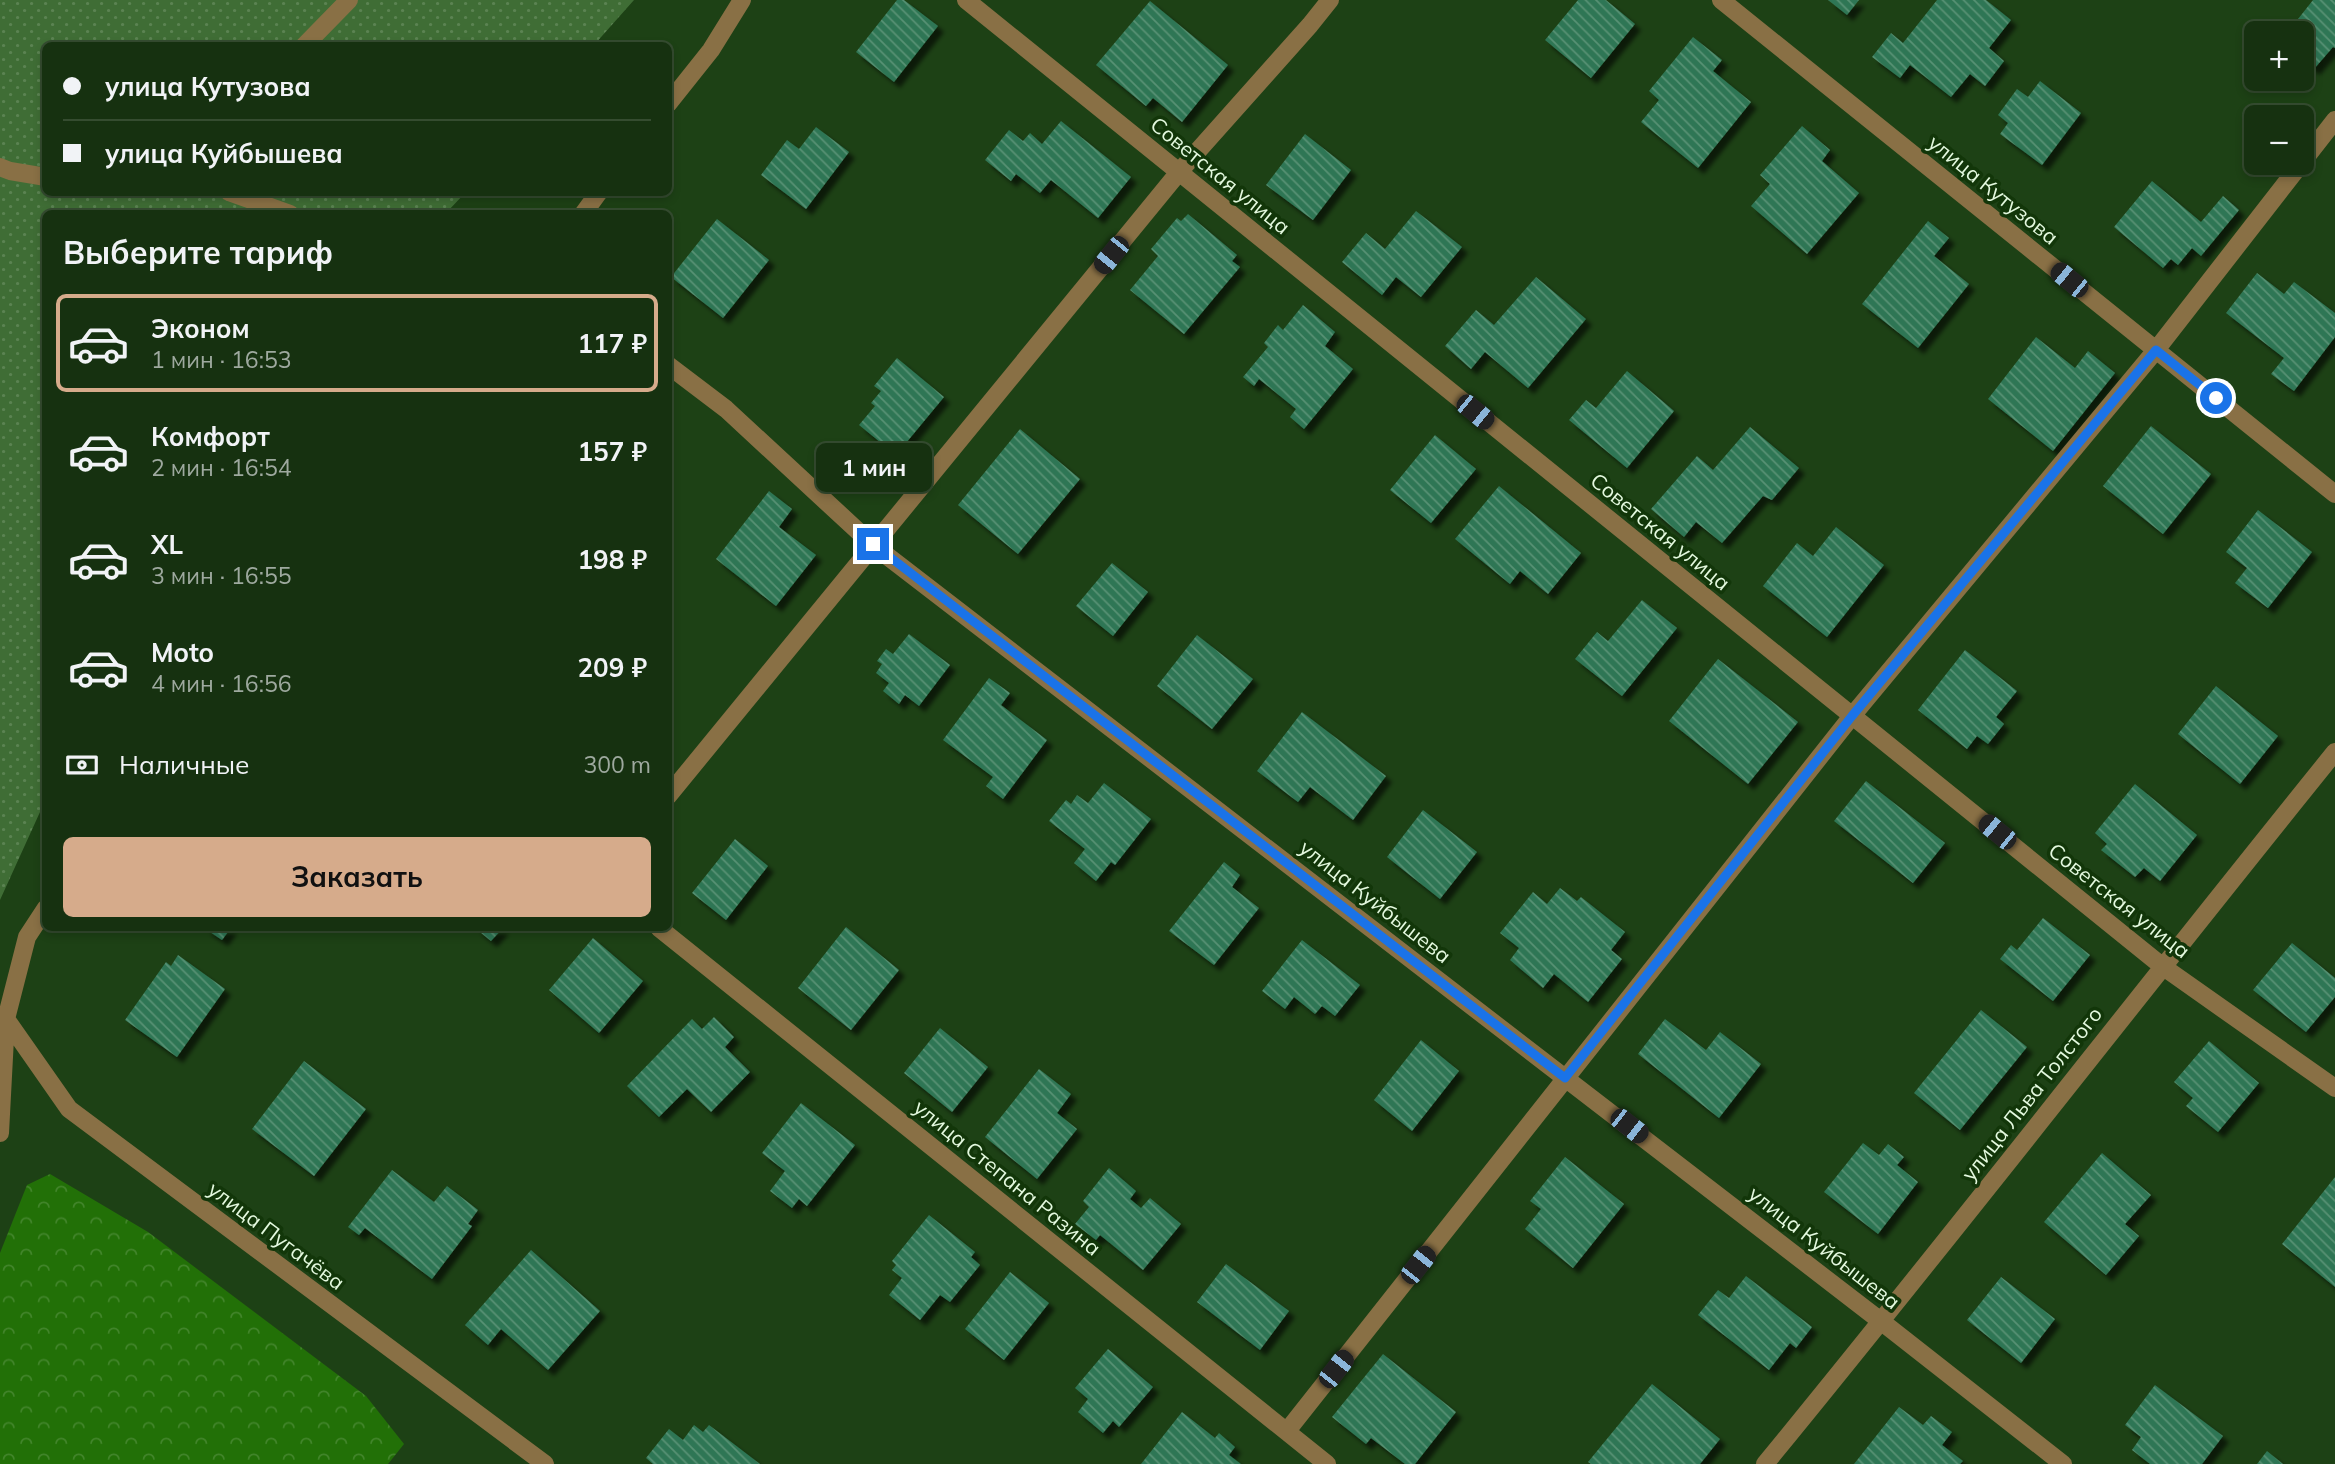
<!DOCTYPE html>
<html lang="ru">
<meta charset="utf-8">
<style>
:root{--surface:#163110;--page:#1f3919;--text:#f1f3f6;--muted:#9ea99f;--line:#354c30;--accent:#d6ab8b}
body{margin:0;font-family:Mulish,sans-serif;background:var(--page);color:var(--text);height:100vh;display:flex;flex-direction:column;font-size:26px;white-space:nowrap}
*{box-sizing:border-box;margin:0}
p{font-size:23px;color:var(--muted)}
.icon{flex:none;width:38px;height:38px;fill:none;stroke:currentColor;stroke-width:2;stroke-linecap:round;stroke-linejoin:round}
.map{position:relative;flex:1;overflow:hidden}
.drawer{position:absolute;left:42px;top:210px;width:630px;height:721px;display:flex;flex-direction:column;background:var(--surface);border-radius:10px;box-shadow:0 4px 10px #0003,0 0 0 2px var(--line)}
.drawer>*{flex:none}
.hud{position:absolute;left:42px;top:42px;width:630px;height:154px;border-radius:10px;box-shadow:0 4px 10px #0003,0 0 0 2px var(--line);display:grid;align-content:center;height:154px;padding:0 21px;background:var(--surface)}
.controls{position:absolute;left:2244px;top:21px;display:grid;gap:14px}
.controls a{display:grid;place-items:center;width:70px;height:70px;border-radius:10px;background:var(--surface);box-shadow:0 4px 10px #0003,0 0 0 2px var(--line);font-size:35px}
.end{position:absolute;width:32px;height:32px;margin:-16px;border:9px solid #1a73e8;background:#fff;box-shadow:0 0 0 4px #fff}
.from{border-radius:50%}
.bubble{position:absolute;height:49px;border-radius:10px;background:var(--surface);box-shadow:0 4px 10px #0003,0 0 0 2px var(--line);font-size:23px;font-weight:700;line-height:49px;text-align:center}
.car{position:absolute;width:21px;height:42px;margin:-21px -10px;border-radius:9px;box-shadow:0 0 5px 2px #0007;background:linear-gradient(#222 24%,#8ab4d8 0 40%,#222 0 76%,#8ab4d8 0 86%,#222 0)}
.hud b{display:flex;align-items:center;gap:24px;height:66px;font-size:26px}
.hud b+b{border-top:2px solid var(--line)}
.hud i{width:18px;height:18px;background:var(--text)}
ul{padding:0;list-style:none}
li{display:flex;align-items:center;gap:21px;height:98px;margin:0 14px 10px;padding:0 7px;border:4px solid transparent;border-radius:10px}
li div{flex:1}
li b{display:block;font-size:26px}
li em{font-style:normal;font-weight:700}
li.selected{border-color:var(--accent)}
li>.icon{width:63px;height:63px;stroke-width:1.5}
h2{padding:0 21px;font-size:32px;line-height:84px}
.pay{display:flex;align-items:center;gap:18px;height:77px;padding:0 21px;font-size:26px}
.pay p{margin-inline-start:auto}
.action{display:flex;gap:14px;margin-top:auto;padding:14px 21px}
.action a{flex:1;height:80px;border-radius:10px;background:var(--accent);color:#111;font-size:28px;font-weight:700;line-height:80px;text-align:center}
.map>svg:first-child{display:block}
</style>
<div class="map">
<svg width="2335" height="1464" viewBox="0 0 2335 1464">
<defs>
<pattern id="forest-crowns" width="20" height="18" patternUnits="userSpaceOnUse" patternTransform="scale(1.75)"><rect width="20" height="18" fill="#227007"/><path d="M2 6a3 3 0 1 1 6 0M12 15a3 3 0 1 1 6 0" fill="none" stroke="#42852b"/></pattern>
<pattern id="park-dots" width="8" height="8" patternUnits="userSpaceOnUse" patternTransform="scale(1.75)"><rect width="8" height="8" fill="#3f6d35"/><path d="M2 2h.1M6 6h.1" fill="none" stroke="#5b8352" stroke-width="1.8" stroke-linecap="round"/></pattern>
<pattern id="building-back-hatch" width="6" height="6" patternUnits="userSpaceOnUse" patternTransform="scale(1.75)"><rect width="6" height="6" fill="#2f7654"/><path d="M-1 5l2 2M0 0l6 6M5-1l2 2" fill="none" stroke="#579174"/></pattern>
<filter id="shadow"><feDropShadow dx="6" dy="6" stdDeviation="2" flood-color="#0009"/></filter>
</defs>
<rect width="100%" height="100%" fill="#1d4115"/>
<path fill="url(#forest-crowns)" d="M50 1174 148 1232 366 1396 404 1444 388 1464H0V1253L27 1185Z"/>
<path fill="url(#park-dots)" d="M0 0H634L594 45 46 46V192L465 193 446 213 46 214 45 801 0 900Z"/>
<path fill="url(#building-back-hatch)" filter="url(#shadow)" d="M897 0H904L938 26 894 82 856 52Z
M1578 0H1606L1635 24 1591 78 1545 40Z
M1828 0H1859L1847 15Z
M1937 0H1986L2011 20 1989 48 2004 61 1985 86 1970 74 1951 97 1910 65 1900 78 1872 57 1891 33 1903 43Z
M2313 0H2335V48L2333 47 2314 69 2301 60 2303 47 2301 33H2287Z
M1150 1 1228 65 1182 122 1153 98 1146 106 1096 65Z
M1693 37 1722 60 1713 71 1751 102 1698 168 1641 122 1659 100 1649 91Z
M2040 81 2081 113 2042 165 2000 134 2008 123 1998 115 2017 89 2028 97Z
M1061 121 1131 177 1098 218 1051 180 1040 193 1016 174 1011 181 985 160 1009 130 1023 141 1030 133 1042 144Z
M1802 126 1830 150 1822 161 1859 193 1807 254 1751 206 1770 184 1760 175Z
M816 127 849 152 806 209 761 175 787 140 799 149Z
M1305 134 1351 170 1313 220 1266 185Z
M2152 181 2201 222 2223 196 2239 210 2201 256 2192 248 2178 265 2171 259 2163 268 2114 227Z
M1416 211 1462 247 1421 297 1396 277 1382 295 1342 262 1366 233 1385 249Z
M1188 214 1237 255 1232 261 1240 267 1184 334 1130 290 1158 256 1151 249 1177 218 1181 221Z
M717 219 769 260 723 318 671 277Z
M1928 221 1949 238 1934 256 1969 284 1918 348 1862 304Z
M2257 273 2284 294 2294 282 2335 313V337L2294 391 2271 374 2284 358 2226 313Z
M1536 277 1586 319 1528 388 1485 352 1471 369 1445 346 1476 310 1494 325Z
M1303 305 1335 332 1325 346 1353 369 1304 429 1290 417 1296 409 1259 379 1254 386 1243 377 1268 347 1264 343 1278 325 1283 330Z
M2036 337 2075 368 2088 351 2115 373 2053 451 1988 399Z
M897 358 944 397 896 455 859 425 875 406 871 403 881 391 874 386Z
M1627 371 1674 411 1627 468 1569 420 1586 400 1596 408Z
M2151 426 2211 474 2163 534 2103 486Z
M1750 427 1799 468 1772 500 1763 496 1722 543 1696 522 1684 537 1651 509 1697 456 1713 470Z
M1020 429 1080 479 1018 554 958 505Z
M1435 435 1476 469 1431 523 1390 490Z
M1499 486 1581 553 1548 594 1520 571 1510 584 1455 539Z
M769 491 792 509 779 527 816 555 776 606 716 559Z
M2258 510 2312 552 2268 608 2235 583 2247 568 2226 552Z
M1836 527 1884 565 1827 637 1763 586 1797 543 1813 556Z
M1112 563 1148 592 1113 636 1076 606Z
M1642 600 1677 628 1622 696 1575 659 1597 632 1608 641Z
M909 634 950 665 919 706 905 695 899 704 883 691 889 683 876 673 882 664 877 661 886 649 893 654Z
M1197 635 1253 679 1212 729 1157 686Z
M1965 650 2017 691 1996 717 2004 724 1988 744 1977 736 1967 749 1918 710Z
M1718 659 1798 722 1748 784 1669 721Z
M989 678 1010 693 1001 705 1047 740 1003 799 986 786 993 777 943 740Z
M2216 686 2278 736 2240 784 2178 734Z
M1302 712 1386 776 1353 820 1310 787 1298 802 1257 771Z
M1866 781 1945 843 1913 883 1834 821Z
M1104 783 1151 819 1115 865 1111 862 1096 881 1074 863 1085 849 1049 821 1066 800 1071 804 1077 795 1088 803Z
M2135 784 2197 835 2160 881 2144 868 2135 877 2101 850 2107 844 2095 833Z
M1423 810 1477 852 1440 899 1387 857Z
M735 839 768 866 726 920 692 893Z
M1224 862 1240 875 1232 887 1259 908 1214 965 1169 931Z
M1560 888 1577 901 1581 897 1625 932 1611 950 1622 959 1588 1002 1554 974 1543 988 1510 960 1519 948 1500 933 1533 892 1547 904Z
M2043 918 2090 955 2053 1001 2000 959 2011 945 2017 950Z
M846 927 899 970 851 1030 798 988Z
M204 928H231L222 940Z
M475 928H503L491 941Z
M593 938 643 981 599 1033 549 990Z
M1302 940 1360 985 1335 1016 1322 1006 1315 1014 1294 997 1285 1009 1262 991Z
M2292 943 2335 978V997L2306 1032 2253 990Z
M178 955 225 989 177 1057 125 1020 166 962 171 966Z
M1981 1010 2027 1047 1960 1130 1914 1093Z
M714 1017 734 1037 725 1047 750 1072 711 1112 687 1089 659 1117 627 1086 692 1019 702 1029Z
M1665 1019 1706 1050 1720 1032 1761 1064 1719 1118 1638 1054Z
M940 1028 988 1067 952 1112 904 1073Z
M1421 1040 1459 1071 1412 1131 1374 1100Z
M2209 1041 2259 1083 2218 1132 2186 1106 2193 1098 2174 1082Z
M304 1061 366 1109 314 1176 252 1129Z
M1039 1069 1071 1094 1057 1113 1077 1129 1037 1179 985 1137Z
M801 1103 855 1145 807 1206 799 1199 792 1208 770 1191 785 1171 762 1153Z
M1863 1143 1879 1155 1888 1144 1904 1157 1897 1165 1918 1182 1878 1234 1824 1192Z
M2102 1153 2151 1195 2125 1224 2139 1236 2106 1275 2044 1222Z
M1565 1157 1624 1204 1573 1268 1525 1229 1541 1209 1530 1201Z
M1109 1168 1136 1191 1130 1199 1141 1208 1150 1198 1181 1224 1143 1270 1100 1235 1096 1240 1075 1224 1089 1207 1083 1201Z
M392 1170 434 1202 447 1186 478 1210 468 1224 472 1226 432 1279 365 1228 359 1235 348 1227Z
M2335 1177V1287L2282 1244Z
M929 1215 975 1252 971 1257 980 1265 950 1302 940 1295 920 1320 889 1295 902 1278 892 1270 896 1265 892 1261Z
M531 1250 600 1311 548 1370 501 1329 488 1345 465 1325Z
M1226 1264 1289 1311 1260 1350 1197 1302Z
M1010 1272 1049 1303 1004 1360 965 1329Z
M1746 1276 1812 1327 1796 1348 1790 1343 1769 1370 1698 1315 1718 1290 1729 1298Z
M2001 1277 2055 1319 2021 1363 1967 1320Z
M1108 1349 1153 1387 1119 1427 1113 1421 1103 1433 1078 1412 1088 1399 1075 1388Z
M1383 1354 1456 1412 1415 1464H1405L1371 1438 1366 1444 1332 1417Z
M1652 1384 1720 1439 1700 1464H1591L1588 1462Z
M2155 1385 2223 1436 2202 1464H2150L2132 1450 2141 1437 2125 1425Z
M1899 1407 1923 1425 1931 1416 1952 1432 1942 1445 1963 1461 1960 1464H1854Z
M1182 1412 1215 1438 1219 1433 1235 1447 1229 1455 1241 1464H1141Z
M694 1425 703 1432 709 1425 760 1464H653L646 1458 669 1429 683 1440Z
M2267 1451 2283 1464H2257Z"/>
<g fill="none" stroke-linecap="round" stroke-linejoin="round">
<path stroke="#897045" stroke-width="18" d="M966 0 2162 966 2335 1088
M1721 0 2335 494
M304 46 349 0
M668 104 711 50 742 0
M0 167 10 171 46 177
M229 192 290 214
M583 214 599 192
M668 365 726 409 873 545 1882 1322 2063 1464
M668 796 1179 172 1310 25 1330 0
M659 928 1327 1464
M6 1019 69 1109 545 1464
M0 1133 6 1019 27 937 46 908
M1287 1431 1852 716 2156 350 2335 120
M1765 1464C1958 1229 2144 988 2335 752"/>
</g>
<g fill="none" stroke-linecap="round" stroke-linejoin="round">
<path stroke="#1a73e8" stroke-width="9" d="M873 544 1565 1078 1852 716 2156 350 2216 398"/>
</g>
<g text-anchor="middle" stroke-width="7" stroke-linejoin="round" paint-order="stroke">
<g font-size="21" fill="#e4f9df" stroke="#123609">
<text transform="translate(1220 176) rotate(39)" y="7">Советская улица</text>
<text transform="translate(1993 190) rotate(39)" y="7">улица Кутузова</text>
<text transform="translate(1660 532) rotate(39)" y="7">Советская улица</text>
<text transform="translate(2119 901) rotate(38)" y="7">Советская улица</text>
<text transform="translate(1375 902) rotate(38)" y="7">улица Куйбышева</text>
<text transform="translate(2032 1094) rotate(-52)" y="7">улица Льва Толстого</text>
<text transform="translate(1007 1178) rotate(39)" y="7">улица Степана Разина</text>
<text transform="translate(276 1236) rotate(37)" y="7">улица Пугачёва</text>
<text transform="translate(1824 1248) rotate(38)" y="7">улица Куйбышева</text>
</g>
</g>
</svg>
<div class="controls">
<a>+</a>
<a>−</a>
</div>
<i class="end from" style="left:2216px;top:398px"></i>
<i class="end" style="left:873px;top:544px"></i>
<div class="bubble" style="left:816px;top:443px;width:116px">1 мин</div>
<i class="car" style="left:1111px;top:255px;rotate:219deg"></i>
<i class="car" style="left:2069px;top:280px;rotate:309deg"></i>
<i class="car" style="left:1475px;top:412px;rotate:129deg"></i>
<i class="car" style="left:1997px;top:832px;rotate:309deg"></i>
<i class="car" style="left:1629px;top:1126px;rotate:128deg"></i>
<i class="car" style="left:1418px;top:1265px;rotate:38deg"></i>
<i class="car" style="left:1336px;top:1369px;rotate:38deg"></i>
<div class="hud">
<b><i class="from"></i>улица Кутузова</b>
<b><i></i>улица Куйбышева</b>
</div>
<section class="drawer">
<h2>Выберите тариф</h2>
<ul>
<li class="selected"><svg class="icon" aria-label="car" viewBox="0 0 24 24"><path d="M5 17H2v-5l4-1 3-4h7l3 4 3 1v5h-3M9 17h6M6 11h13"/><circle cx="7" cy="17" r="2"/><circle cx="17" cy="17" r="2"/></svg><div><b>Эконом</b><p>1 мин · 16:53</p></div><em>117 ₽</em></li>
<li><svg class="icon" aria-label="car" viewBox="0 0 24 24"><path d="M5 17H2v-5l4-1 3-4h7l3 4 3 1v5h-3M9 17h6M6 11h13"/><circle cx="7" cy="17" r="2"/><circle cx="17" cy="17" r="2"/></svg><div><b>Комфорт</b><p>2 мин · 16:54</p></div><em>157 ₽</em></li>
<li><svg class="icon" aria-label="car" viewBox="0 0 24 24"><path d="M5 17H2v-5l4-1 3-4h7l3 4 3 1v5h-3M9 17h6M6 11h13"/><circle cx="7" cy="17" r="2"/><circle cx="17" cy="17" r="2"/></svg><div><b>XL</b><p>3 мин · 16:55</p></div><em>198 ₽</em></li>
<li><svg class="icon" aria-label="car" viewBox="0 0 24 24"><path d="M5 17H2v-5l4-1 3-4h7l3 4 3 1v5h-3M9 17h6M6 11h13"/><circle cx="7" cy="17" r="2"/><circle cx="17" cy="17" r="2"/></svg><div><b>Moto</b><p>4 мин · 16:56</p></div><em>209 ₽</em></li>
</ul>
<div class="pay"><svg class="icon" aria-label="cash" viewBox="0 0 24 24"><path d="M3 7h18v10H3z"/><circle cx="12" cy="12" r="2"/></svg>Наличные<p>300 m</p></div>
<div class="action"><a>Заказать</a></div>
</section>
</div>
